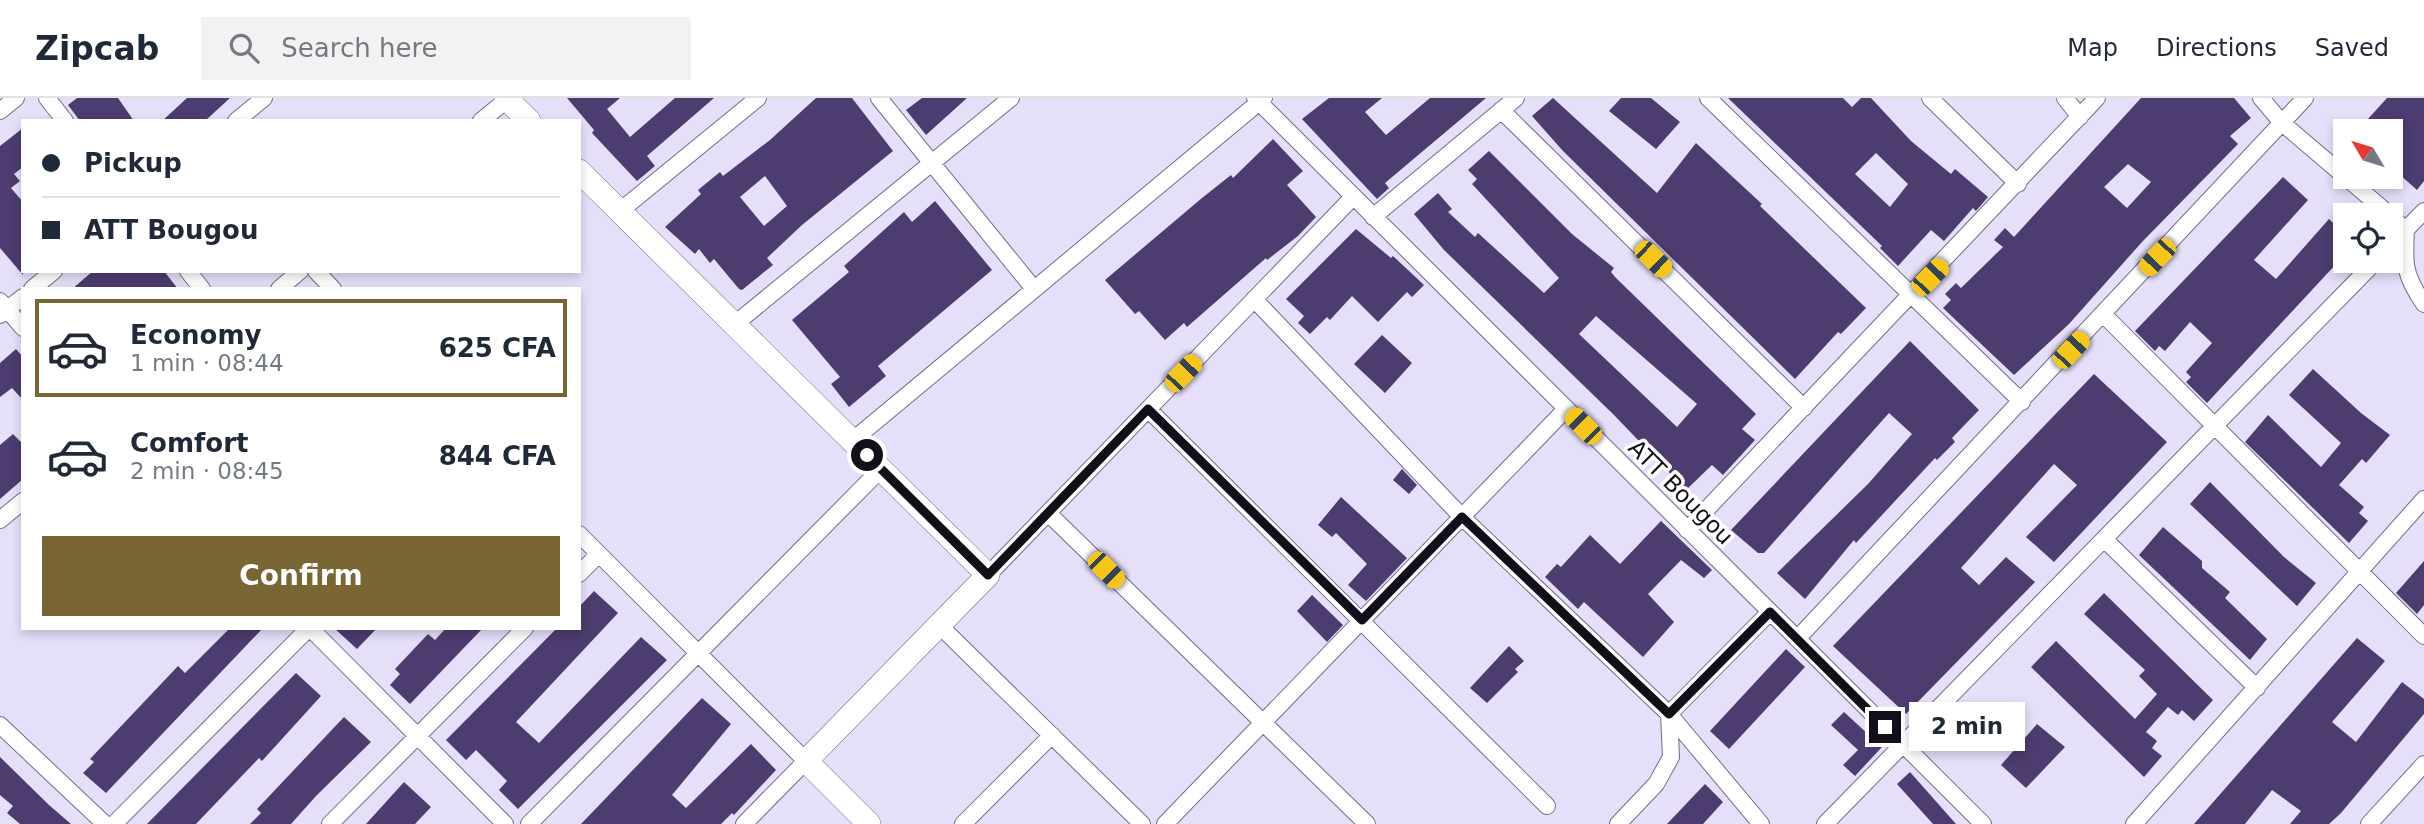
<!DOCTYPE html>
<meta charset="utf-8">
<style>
:root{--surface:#fff;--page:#f2f2f3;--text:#1f2937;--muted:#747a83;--line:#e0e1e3;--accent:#7a6635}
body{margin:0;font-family:"DejaVu Sans",sans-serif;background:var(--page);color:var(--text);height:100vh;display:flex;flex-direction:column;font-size:26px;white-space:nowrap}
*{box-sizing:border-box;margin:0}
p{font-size:23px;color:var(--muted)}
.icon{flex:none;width:38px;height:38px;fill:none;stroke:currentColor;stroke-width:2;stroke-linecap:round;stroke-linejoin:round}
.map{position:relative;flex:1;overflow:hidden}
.details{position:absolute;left:21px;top:189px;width:560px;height:343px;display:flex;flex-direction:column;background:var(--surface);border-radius:0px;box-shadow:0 4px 10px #0003}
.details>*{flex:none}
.banner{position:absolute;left:21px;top:21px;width:560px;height:154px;border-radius:0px;box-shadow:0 4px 10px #0003;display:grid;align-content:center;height:154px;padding:0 21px;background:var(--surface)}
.needle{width:46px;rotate:308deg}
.controls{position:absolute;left:2333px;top:21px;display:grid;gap:14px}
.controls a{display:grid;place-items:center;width:70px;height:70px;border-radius:0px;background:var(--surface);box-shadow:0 4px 10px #0003;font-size:35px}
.end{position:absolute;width:32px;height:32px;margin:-16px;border:9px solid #120f1a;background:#fff;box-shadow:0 0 0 4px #fff}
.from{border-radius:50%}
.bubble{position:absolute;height:49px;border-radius:0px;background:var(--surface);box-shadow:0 4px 10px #0003;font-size:23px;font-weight:700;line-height:49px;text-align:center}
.car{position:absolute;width:21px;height:42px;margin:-21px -10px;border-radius:9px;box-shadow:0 0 5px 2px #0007;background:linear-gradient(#f5c518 24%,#345 0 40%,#f5c518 0 76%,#345 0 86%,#f5c518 0)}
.banner b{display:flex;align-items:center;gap:24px;height:66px;font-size:26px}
.banner b+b{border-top:2px solid var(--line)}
.banner i{width:18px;height:18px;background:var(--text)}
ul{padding:12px 0 0;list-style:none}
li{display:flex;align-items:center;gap:21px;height:98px;margin:0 14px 10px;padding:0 7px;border:4px solid transparent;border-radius:0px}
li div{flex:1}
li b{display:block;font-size:26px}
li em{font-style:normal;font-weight:700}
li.active{border-color:var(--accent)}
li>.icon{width:63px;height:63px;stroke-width:1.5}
.cta{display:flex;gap:14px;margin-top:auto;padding:14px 21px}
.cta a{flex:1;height:80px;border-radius:0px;background:var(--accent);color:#fff;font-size:28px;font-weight:700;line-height:80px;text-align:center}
header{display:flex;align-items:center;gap:42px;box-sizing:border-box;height:98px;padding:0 35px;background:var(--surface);border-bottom:2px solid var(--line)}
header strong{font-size:33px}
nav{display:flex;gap:38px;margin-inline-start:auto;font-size:24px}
.search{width:490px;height:63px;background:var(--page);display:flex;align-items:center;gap:18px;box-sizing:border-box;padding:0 24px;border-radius:0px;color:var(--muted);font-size:26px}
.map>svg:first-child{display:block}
</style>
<header>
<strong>Zipcab</strong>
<div class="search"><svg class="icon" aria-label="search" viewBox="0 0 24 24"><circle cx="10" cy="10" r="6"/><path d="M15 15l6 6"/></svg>Search here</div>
<nav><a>Map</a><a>Directions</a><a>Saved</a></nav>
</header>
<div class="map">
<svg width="2424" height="726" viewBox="0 0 2424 726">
<rect width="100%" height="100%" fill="#e6dffa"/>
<path fill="#4d3c6f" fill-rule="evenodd" d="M77 0H118L134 23H80L68 7Z
M187 0H230L205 23H162Z
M567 0H620L607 11 630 39 675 0H714L647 58 655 68 637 83 592 35 594 32Z
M816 0H852L893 53 802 127 767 160 773 167 742 192 739 191 714 161 710 165 699 151 695 156 665 129 701 96 698 92 720 74 723 78 770 42ZM765 78 787 108 764 128 740 99Z
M922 0H967L926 37 906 12Z
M1329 0H1382L1365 14 1386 37 1430 0H1486L1385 85 1389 90 1377 101 1302 21Z
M1553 0 1657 95 1696 45 1762 106 1760 108 1866 210 1841 236 1838 234 1795 281 1563 53 1532 18Z
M1621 0H1651L1680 24 1656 51 1609 13Z
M1728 0H1843L1852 9 1861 0H1871L1911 43 1951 76 1955 71 1988 99 1976 113 1973 110 1944 143 1931 132 1898 168 1880 150 1882 148ZM1876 55 1908 86 1890 109 1855 76Z
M2141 0H2234L2251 20 2230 38 2238 46 2142 144 2069 226 2014 277 1943 210 1951 202 1945 196 1956 185 1961 190 2003 149 1994 142 2005 130 2014 139ZM2128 66 2151 84 2127 110 2104 89Z
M2387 0H2424V83L2417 92 2390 68V33H2357Z
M23 30V69L14 76 20 83 11 90 23 104V177L0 150V48Z
M1273 41 1303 73 1287 87 1316 119 1298 138 1267 162 1266 160 1187 229 1184 225 1165 242 1139 213 1135 216 1105 182 1202 100 1231 77 1233 80Z
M1489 53 1572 136 1614 170 1611 174 1616 180 1756 316 1742 331 1755 342 1723 377 1712 367 1686 392 1613 316 1444 152 1414 116 1438 95 1452 111 1448 114 1475 139 1478 135 1544 195 1559 180 1472 86 1477 81 1468 72ZM1596 218 1697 306 1677 329 1579 236Z
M2283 79 2308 102 2254 162 2276 181 2329 121 2345 136V172L2337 165 2207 305 2186 284 2191 279 2186 274 2212 245 2190 224 2165 253 2159 248 2155 253 2135 233Z
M935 103 992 172 878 268 886 278 849 309 831 286 840 279 792 222 849 174 844 168 904 114 912 124Z
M1356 131 1391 160 1393 158 1424 187 1412 199 1407 194 1378 224 1352 198 1330 222 1327 219 1310 236 1298 225 1304 218 1286 201Z
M93 173H164L178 191H72Z
M1382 237 1412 265 1385 295 1354 266Z
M1910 243 1979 312 1952 340 1955 344 1937 362 1935 360 1856 445 1854 442 1805 501 1777 475 1868 386 1912 336 1889 315 1764 455H1758L1731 432Z
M16 251 23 259V302L12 290 0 299V265Z
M2313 271 2361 315 2390 337 2366 365 2362 361 2339 387 2364 409 2359 415 2368 423 2349 445 2245 344 2268 317 2321 369 2341 345 2289 297Z
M2094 276 2167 344 2054 464 2026 439 2077 387 2054 366 1961 470 1979 487 2006 459 2035 484 1906 616 1833 548Z
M13 336 23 346V381L0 401V347Z
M1402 371 1417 387 1409 396 1393 382Z
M2210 384 2284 459 2316 485 2297 508 2190 406Z
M1341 399 1407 460 1366 503 1348 487 1367 466 1336 435 1332 439 1318 427Z
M1661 423 1712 472 1704 480 1681 462 1648 496 1674 524 1643 559 1584 504 1578 511 1545 479 1557 466 1561 469 1590 437 1620 466Z
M2163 429 2202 463V470L2230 494 2225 500 2267 541 2250 562 2139 457Z
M2424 463V507L2417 516 2396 495Z
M594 493 618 515 516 624 539 645 641 539 667 562 518 711 499 692 507 683 476 652 466 662 446 642 557 530H579V509Z
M2104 495 2213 602 2194 623 2182 612 2178 617 2168 609 2146 634 2157 643 2152 650 2162 658 2144 679 2031 569 2056 543 2135 621 2157 596 2139 578 2145 572 2084 516Z
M1312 497 1343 527 1327 544 1297 513Z
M230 530H263L106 695 83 675 94 664 90 661 178 568 185 575Z
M334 530H377L357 551Z
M446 530H483L410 606 390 587 400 576 395 571 428 536 435 542Z
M2357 540 2385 563 2332 624 2356 644 2402 584 2424 601V616L2341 715 2329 726H2290L2301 713 2272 692 2245 726H2194Z
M1509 548 1524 563 1515 571 1518 574 1487 605 1470 590Z
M1786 551 1805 569 1729 651 1710 633Z
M296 575 321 598 262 663 259 660 196 726H147Z
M702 600 731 626 672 697 686 710 751 646 776 672 734 717 732 715 721 726H581Z
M1844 614 1882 649 1855 678 1843 667 1858 652 1831 627Z
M344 619 371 644 316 698 291 726H250L261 715 257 711Z
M2037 626 2065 649 2026 690 2001 667Z
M0 659 49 707 71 726H20L7 715 13 708 0 697Z
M1910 674 1956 726H1933L1897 686Z
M404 684 431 709 415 726H366Z
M1705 686 1723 704 1703 726H1667Z"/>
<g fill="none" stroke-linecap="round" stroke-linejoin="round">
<defs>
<path id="street" d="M47 0 65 23
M879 0 1034 191
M1255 0 1983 726
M1708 0 2022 304
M1930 0 2018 86
M2065 0 2080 19
M2261 0 2281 24 2390 117
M1501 12 1804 310
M0 13 16 0
M236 23 264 0
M481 23 509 0
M620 113 758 0
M2390 118 2406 132C2404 166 2404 177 2424 206
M1373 119 1516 0
M2390 148 2424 113
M188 173 202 191
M316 173 333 191
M32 191 54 173
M279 191 300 173
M1254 201 1462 419 1669 616 1761 726
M0 203 23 230
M0 217 23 199
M2104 217 2424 538
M735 226 1011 0
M1148 311 1547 708
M852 343 1264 0
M1048 415 1367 726
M0 422 23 403
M1687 432 2097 0
M579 436 806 663 744 726
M2104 441 2257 590
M579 476 599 456
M988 477 1353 99
M939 527 1142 726
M310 530 505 726
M1797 541 2305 0
M0 627 105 726
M114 726 309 530
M330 726 525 530
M529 726 881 371
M963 726 1052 637
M1165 726 1566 311
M1618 726 1656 686 1671 659 1669 616 1770 514
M1825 726 2376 163
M2134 726 2424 401
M2369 726 2424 666"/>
<path id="secondary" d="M506 0 529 23
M579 73 988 477 806 663 869 726"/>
</defs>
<use href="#street" stroke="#736b88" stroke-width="18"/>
<use href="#secondary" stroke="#736b88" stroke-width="24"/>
<use href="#street" stroke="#fff" stroke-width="16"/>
<use href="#secondary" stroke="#fff" stroke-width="23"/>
</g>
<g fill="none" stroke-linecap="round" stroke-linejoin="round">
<path stroke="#120f1a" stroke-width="9" d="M867 357 988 477 1148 311 1362 522 1462 419 1669 616 1770 514 1885 629"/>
</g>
<g text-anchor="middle" stroke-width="7" stroke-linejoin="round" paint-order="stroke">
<g font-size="23" fill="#120f1a" stroke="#fff">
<text transform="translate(1681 394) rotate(45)" y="8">ATT Bougou</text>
</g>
</g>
</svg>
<div class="controls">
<a><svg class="needle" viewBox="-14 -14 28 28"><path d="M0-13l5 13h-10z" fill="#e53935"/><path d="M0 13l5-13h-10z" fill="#747a83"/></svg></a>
<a><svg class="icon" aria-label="locate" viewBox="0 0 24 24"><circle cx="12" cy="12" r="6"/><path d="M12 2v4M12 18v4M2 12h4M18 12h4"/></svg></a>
</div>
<i class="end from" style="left:867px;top:357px"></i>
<i class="end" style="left:1885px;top:629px"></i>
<div class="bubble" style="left:1909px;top:604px;width:116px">2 min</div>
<i class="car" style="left:2157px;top:159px;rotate:223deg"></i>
<i class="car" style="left:1653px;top:161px;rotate:134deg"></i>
<i class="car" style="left:1930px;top:179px;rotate:44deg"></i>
<i class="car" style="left:2071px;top:252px;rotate:43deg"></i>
<i class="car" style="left:1183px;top:275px;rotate:44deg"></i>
<i class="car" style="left:1583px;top:328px;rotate:315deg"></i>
<i class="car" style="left:1106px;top:472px;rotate:135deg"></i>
<div class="banner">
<b><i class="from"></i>Pickup</b>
<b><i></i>ATT Bougou</b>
</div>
<section class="details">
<ul>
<li class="active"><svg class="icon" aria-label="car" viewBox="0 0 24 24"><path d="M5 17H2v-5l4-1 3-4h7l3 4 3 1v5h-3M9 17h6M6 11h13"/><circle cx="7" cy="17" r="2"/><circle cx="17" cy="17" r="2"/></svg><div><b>Economy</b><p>1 min · 08:44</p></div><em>625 CFA</em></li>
<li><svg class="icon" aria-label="car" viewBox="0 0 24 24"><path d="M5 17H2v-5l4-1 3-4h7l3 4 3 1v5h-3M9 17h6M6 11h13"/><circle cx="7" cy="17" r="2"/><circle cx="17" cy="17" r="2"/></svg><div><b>Comfort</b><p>2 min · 08:45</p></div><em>844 CFA</em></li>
</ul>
<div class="cta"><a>Confirm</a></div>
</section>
</div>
